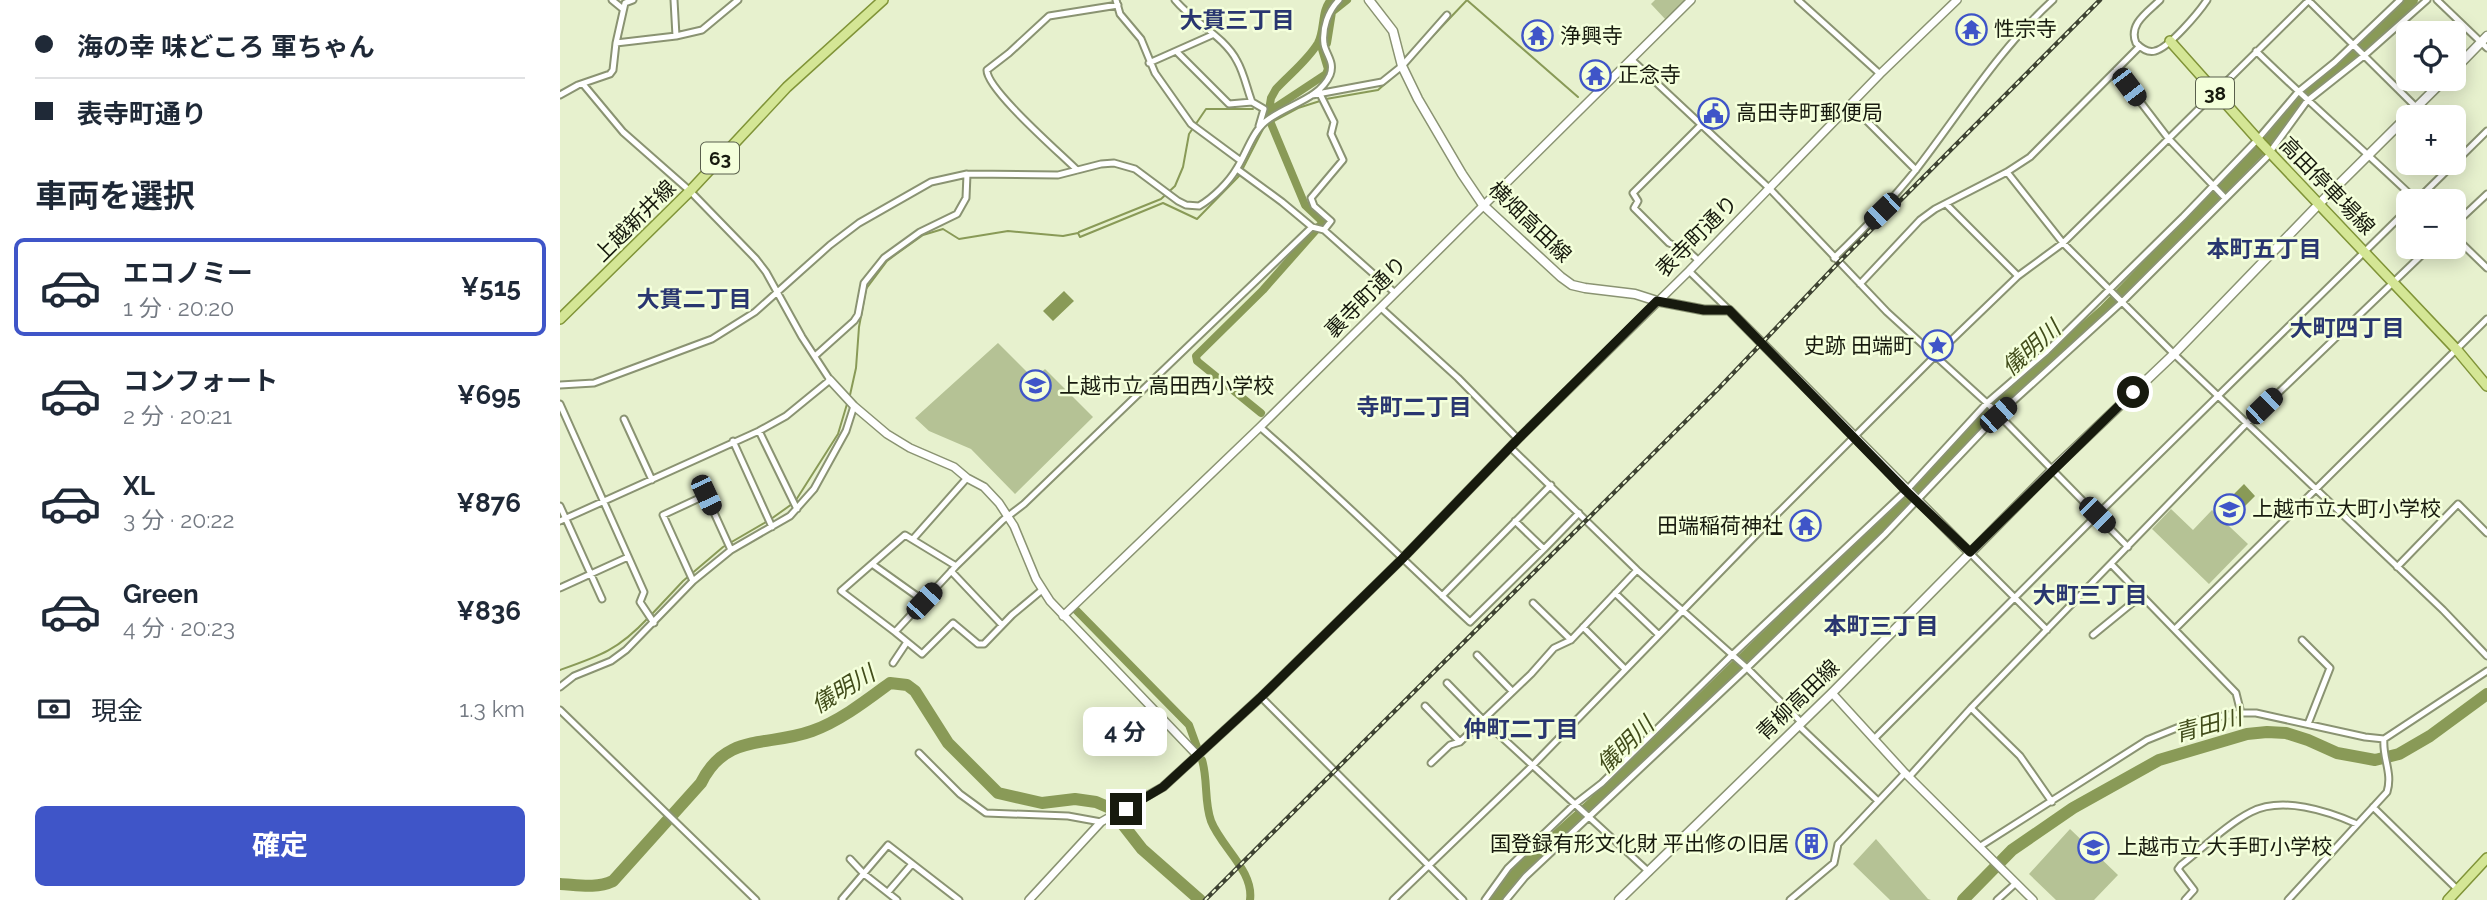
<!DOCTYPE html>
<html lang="ja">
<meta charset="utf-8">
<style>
:root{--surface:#fff;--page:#f6f6f7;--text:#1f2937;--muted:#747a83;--line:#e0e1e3;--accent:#3f55c8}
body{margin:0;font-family:Raleway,"Noto Sans JP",sans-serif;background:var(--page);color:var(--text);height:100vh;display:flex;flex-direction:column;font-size:26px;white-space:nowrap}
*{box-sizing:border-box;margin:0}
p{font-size:23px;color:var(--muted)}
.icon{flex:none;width:38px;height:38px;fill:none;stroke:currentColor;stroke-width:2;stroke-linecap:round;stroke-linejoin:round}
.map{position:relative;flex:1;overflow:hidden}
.sheet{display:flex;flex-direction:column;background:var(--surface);width:560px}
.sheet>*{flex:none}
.top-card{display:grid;align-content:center;height:154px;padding:0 35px;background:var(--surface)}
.controls{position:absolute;left:1836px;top:21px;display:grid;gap:14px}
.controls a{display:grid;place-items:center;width:70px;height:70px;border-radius:10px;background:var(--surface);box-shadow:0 4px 18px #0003;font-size:35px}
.end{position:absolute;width:32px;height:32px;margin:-16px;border:9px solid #171a0e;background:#fff;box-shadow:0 0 0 4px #fff}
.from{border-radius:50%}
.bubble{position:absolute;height:49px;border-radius:10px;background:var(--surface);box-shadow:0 4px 18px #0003;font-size:23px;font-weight:700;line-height:49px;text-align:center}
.car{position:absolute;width:21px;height:42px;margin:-21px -10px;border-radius:9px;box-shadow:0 0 5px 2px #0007;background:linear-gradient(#222 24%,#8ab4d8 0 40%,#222 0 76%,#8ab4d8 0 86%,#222 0)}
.top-card b{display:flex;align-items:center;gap:24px;height:66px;font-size:26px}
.top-card b+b{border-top:2px solid var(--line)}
.top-card i{width:18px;height:18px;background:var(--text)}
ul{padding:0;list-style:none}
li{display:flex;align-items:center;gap:21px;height:98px;margin:0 14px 10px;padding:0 21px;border:4px solid transparent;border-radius:10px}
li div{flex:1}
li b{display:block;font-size:26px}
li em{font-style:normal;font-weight:700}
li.current{border-color:var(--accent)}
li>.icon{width:63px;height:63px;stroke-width:1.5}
h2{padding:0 35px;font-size:32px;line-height:84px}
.pay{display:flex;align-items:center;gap:18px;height:77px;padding:0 35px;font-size:26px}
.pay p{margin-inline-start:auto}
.primary-button{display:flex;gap:14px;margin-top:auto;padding:14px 35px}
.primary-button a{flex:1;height:80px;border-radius:10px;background:var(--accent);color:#fff;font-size:28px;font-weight:700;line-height:80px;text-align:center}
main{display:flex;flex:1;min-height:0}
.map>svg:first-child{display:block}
</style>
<main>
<section class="sheet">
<div class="top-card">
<b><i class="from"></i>海の幸 味どころ 軍ちゃん</b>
<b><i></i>表寺町通り</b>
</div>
<h2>車両を選択</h2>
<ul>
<li class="current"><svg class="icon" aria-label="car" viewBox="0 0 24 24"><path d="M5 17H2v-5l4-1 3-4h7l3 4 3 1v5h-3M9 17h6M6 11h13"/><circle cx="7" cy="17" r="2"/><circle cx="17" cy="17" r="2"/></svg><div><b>エコノミー</b><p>1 分 · 20:20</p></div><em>¥515</em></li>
<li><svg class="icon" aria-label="car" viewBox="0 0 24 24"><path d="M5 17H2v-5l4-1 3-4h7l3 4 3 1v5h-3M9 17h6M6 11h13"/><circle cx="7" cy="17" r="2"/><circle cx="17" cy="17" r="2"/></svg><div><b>コンフォート</b><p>2 分 · 20:21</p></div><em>¥695</em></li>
<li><svg class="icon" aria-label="car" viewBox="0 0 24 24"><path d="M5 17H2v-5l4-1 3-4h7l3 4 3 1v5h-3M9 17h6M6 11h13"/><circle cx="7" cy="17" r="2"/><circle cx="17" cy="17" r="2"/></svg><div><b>XL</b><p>3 分 · 20:22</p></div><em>¥876</em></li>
<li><svg class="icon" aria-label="car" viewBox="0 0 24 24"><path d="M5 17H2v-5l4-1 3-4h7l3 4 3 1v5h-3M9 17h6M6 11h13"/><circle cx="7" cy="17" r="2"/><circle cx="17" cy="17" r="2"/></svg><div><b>Green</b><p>4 分 · 20:23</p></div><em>¥836</em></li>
</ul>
<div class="pay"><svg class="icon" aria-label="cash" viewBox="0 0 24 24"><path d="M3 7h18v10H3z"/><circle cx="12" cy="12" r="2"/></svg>現金<p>1.3 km</p></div>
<div class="primary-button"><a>確定</a></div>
</section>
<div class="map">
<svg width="1927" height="900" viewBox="0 0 1927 900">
<rect width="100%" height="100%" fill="#e7f1ce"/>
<path fill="#b5c295" d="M1095 0H1126L1106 20 1091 4Z
M438 343 474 379 485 369 533 417 455 494 411 449 369 431 355 418Z
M1611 509 1633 530 1652 510 1688 544 1649 584 1592 529Z
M1510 829 1558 875 1534 900H1496L1469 874Z
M1316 839 1368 899 1371 900H1330L1293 864Z"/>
<path fill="#899a57" d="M504 291 514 301 493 321 483 311Z
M1684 484 1695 496 1674 517 1663 505Z"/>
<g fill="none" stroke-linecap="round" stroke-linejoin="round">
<path stroke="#899a57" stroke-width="2" d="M908 1 1018 97
M853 57 907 0
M766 99 818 90 840 71
M706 108 713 109
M710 123 738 108 760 101
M682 170 705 125
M519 232 601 199 615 186 623 167 629 134 646 109H693
M290 395 296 368 299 327 306 289 327 261 335 255 363 235 383 229 399 239 448 231 503 236 518 233 520 237 603 203 637 219 680 175
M236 500 278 434 287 404
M211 519 232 504
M92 614 123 581 163 547 206 522
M0 670C40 656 58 650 88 618"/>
<path stroke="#899a57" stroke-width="8" d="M767 43 772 12 787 0
M713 109 766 74 768 69 762 49
M701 413 637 361 636 356 703 290 763 222 745 205 710 121 708 116 711 98 716 89C730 74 748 60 758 43 765 30 761 10 771 0
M515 609 629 725 637 747
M642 760C648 779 644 802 651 821 661 847 694 871 690 900"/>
<path stroke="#899a57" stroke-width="12" d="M0 884C18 885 36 889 53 881L141 783C166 732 208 747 252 731 280 721 307 700 330 683L347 685 355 691 388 743 438 793 482 803 515 799 536 802 550 808 582 849 640 900
M934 900 960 869 1051 787 1332 515 1435 407 1545 310 1707 142 1747 90 1807 43 1852 0
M1403 900 1452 850 1513 808 1599 760 1687 734 1707 732 1726 733 1748 740 1777 753 1815 760 1839 754 1870 736 1927 694"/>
<defs>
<path id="minor" d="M52 0 63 9
M114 0 116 36
M556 0 560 14 581 39 595 73 631 124 681 161
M615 0C633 22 664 36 677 61 684 73 687 89 692 102L669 104 617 52
M1238 0 1320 74
M1600 0C1588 12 1568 24 1576 43 1581 48 1588 53 1595 51 1609 48 1639 12 1647 0
M1748 0 1857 108
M1877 0 1927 48
M56 43 116 36 142 30 178 0
M1696 51C1748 102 1804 150 1857 201
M1071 59 1210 189 1327 312 1427 403 1568 547
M589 63 652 35
M1556 70 1608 138 1665 198
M760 94 774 122 771 134 783 160 751 198 754 206 771 221 764 230
M0 95 18 85 50 74 53 70 56 43 65 3 73 0
M752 95 822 82 842 66 887 15
M692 102 704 109 699 126
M1291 105 1356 170
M1710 152 1747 101 1805 55 1867 0
M677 169 722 202 752 227 764 230 835 293
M517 170C500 153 426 89 427 70L449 53 489 16 558 5
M1447 172 1503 243 1614 354 1883 610 1927 656
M1856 201 1927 131
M1386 204 1458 276
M1894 225 1927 194
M1894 236 1927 268
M1274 258C1303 230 1330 202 1355 171 1400 113 1438 50 1493 0
M1139 261 1129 252 1109 243 1074 208 1078 201 1073 193 1142 124
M1129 271 1169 310
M1300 284 1360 220 1375 209 1447 172 1470 157 1579 47
M821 308 898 378 958 439
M255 356 294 321 298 315 304 283 324 258 360 232 397 214 406 198 407 174
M0 385 34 383 152 339 195 312 270 245 299 223 371 182 407 174 498 175 541 164 554 163 575 169 618 201 626 205 639 206C653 198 669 182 677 168 686 154 692 133 705 122 725 105 759 100 770 75 775 62 766 55 764 44 762 28 768 11 779 0
M0 404 84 592 80 602 94 623
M64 419 92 480
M700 427C773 490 840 557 910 622L984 549 955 521
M199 431 237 509
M173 441 212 527
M951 448 1077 570 1187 668 1241 722
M0 506 42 599
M0 521 199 431 226 416 270 380 242 337 206 272 196 259 130 191 63 132 23 84
M353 539 407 478
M984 549 1019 513
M1410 553 1487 630
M312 564 364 601
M1551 564 1676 693 1681 713
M1837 567 1898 504 1927 533
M391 571 442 625
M133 581 103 515 146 495 171 550
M0 588 68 557
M482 590 452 615 424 644H418L393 623 362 654 335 632 396 566 443 520 464 504 752 227
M1055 593 1099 635
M882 596 991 485
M973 603 1011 640
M1023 627 1065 669
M1615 629 1927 319
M335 632 281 591 345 535 396 566
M1533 635 1582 595
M1742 640 1770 668 1748 724
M917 655 952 691
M333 663 347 642
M887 683 923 720 1089 872
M0 687 14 676 51 661 66 650 133 581 171 550 230 516 254 489 286 431 294 406
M701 697 903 900
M865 706 900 742
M1411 708 1460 756 1492 802
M0 710 196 900
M1238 725 1318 801
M1314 739 1537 515 1848 209
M359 753 400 794 426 813 508 816 541 822
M871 763 890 745 900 742 971 674 994 648 1011 640 1077 570
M1349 777 1411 708 1686 424 1870 247
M1813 807 1898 890
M1419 847 1587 740 1634 721 1681 713H1696L1805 737 1824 739 1927 671
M290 859 304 874 337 900
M328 892 352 864
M283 900 282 899 328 845 399 900
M833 900 972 766 1195 536 1376 355 1458 276 1503 243 1749 0
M925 900 948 868 1015 804 1042 783 1171 656 1346 491 1427 403 1487 351 1623 217 1698 139 1738 92 1775 62 1840 0
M946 900 965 877 1187 668 1325 534 1438 415 1562 302 1711 153
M1230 900 1274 863 1278 844 1345 773
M1437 900 1456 883
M1625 900 1634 890 1618 869 1621 865C1642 849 1667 824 1691 812 1722 796 1768 811 1797 824
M1728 900 1827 792C1833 773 1822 757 1824 739"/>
<path id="tertiary" d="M270 380 294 406 327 434 350 448 394 467 407 478 424 487 439 503 454 526 476 579 490 601 637 755
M503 616 700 427 1131 0
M1272 693 1345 773 1473 900
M469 900 541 822 603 787 701 697 842 559 958 439 1129 271 1320 74 1397 0"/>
<path id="secondary" d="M809 0 833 31 842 66 858 99 902 174 923 205 1001 277 1012 285 1025 288 1075 294 1097 301 1144 310H1169C1249 391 1329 472 1410 553
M1894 70 1927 36
M1059 900 1272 693 1493 469 1614 354 1759 204 1885 79"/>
<path id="primary" d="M1610 41 1701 143 1897 350 1927 386
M0 319 130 191 227 87 323 0
M1888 900 1927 858"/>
</defs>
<use href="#minor" stroke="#8a9372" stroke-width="9"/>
<use href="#tertiary" stroke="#8a9372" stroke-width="10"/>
<use href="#secondary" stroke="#8a9372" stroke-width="11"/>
<use href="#primary" stroke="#809438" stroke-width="12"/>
<use href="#minor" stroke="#fff" stroke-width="5"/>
<use href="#tertiary" stroke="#fff" stroke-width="7"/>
<use href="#secondary" stroke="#fff" stroke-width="8"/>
<use href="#primary" stroke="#d4e695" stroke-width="9"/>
<defs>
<path id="rail" d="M645 900 1158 389 1279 262 1540 0"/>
</defs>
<use href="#rail" stroke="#3e4332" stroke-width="4.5"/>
<use href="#rail" stroke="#f4ffdb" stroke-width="2" stroke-dasharray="5" stroke-linecap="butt"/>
</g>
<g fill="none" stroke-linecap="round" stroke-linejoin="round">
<path stroke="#171a0e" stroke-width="9" d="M566 809 603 787 701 697 842 559 958 439 1097 301 1144 310H1169L1346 491 1410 552 1573 392"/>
</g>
<defs>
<symbol id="temple-ring" viewBox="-11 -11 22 22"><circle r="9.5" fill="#f4ffdb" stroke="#3f55c8" stroke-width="1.5"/><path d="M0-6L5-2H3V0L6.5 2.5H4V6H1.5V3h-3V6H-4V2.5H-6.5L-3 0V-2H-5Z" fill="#3f55c8"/></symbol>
<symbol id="civic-ring" viewBox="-11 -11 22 22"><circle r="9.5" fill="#f4ffdb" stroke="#3f55c8" stroke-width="1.5"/><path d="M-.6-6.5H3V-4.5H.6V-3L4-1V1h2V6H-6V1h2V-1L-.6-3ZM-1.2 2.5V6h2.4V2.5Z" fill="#3f55c8"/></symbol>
<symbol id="sight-ring" viewBox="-11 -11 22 22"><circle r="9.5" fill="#f4ffdb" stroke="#3f55c8" stroke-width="1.5"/><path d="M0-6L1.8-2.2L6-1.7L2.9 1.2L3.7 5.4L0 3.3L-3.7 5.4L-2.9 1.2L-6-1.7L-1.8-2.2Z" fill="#3f55c8"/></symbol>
<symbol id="school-ring" viewBox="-11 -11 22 22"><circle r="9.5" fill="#f4ffdb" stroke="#3f55c8" stroke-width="1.5"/><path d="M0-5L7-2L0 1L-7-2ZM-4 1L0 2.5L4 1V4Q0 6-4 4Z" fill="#3f55c8"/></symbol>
<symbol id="building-ring" viewBox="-11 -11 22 22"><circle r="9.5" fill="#f4ffdb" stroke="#3f55c8" stroke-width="1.5"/><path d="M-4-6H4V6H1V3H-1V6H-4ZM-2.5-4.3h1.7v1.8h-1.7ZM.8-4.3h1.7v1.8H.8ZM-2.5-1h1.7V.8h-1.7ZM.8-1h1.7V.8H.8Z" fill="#3f55c8"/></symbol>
</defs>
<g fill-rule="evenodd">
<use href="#temple-ring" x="1394" y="12" width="35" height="35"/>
<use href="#temple-ring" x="960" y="18" width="35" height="35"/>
<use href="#temple-ring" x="1018" y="58" width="35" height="35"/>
<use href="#civic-ring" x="1136" y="96" width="35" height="35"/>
<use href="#sight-ring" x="1360" y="328" width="35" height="35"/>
<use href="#school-ring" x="458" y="368" width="35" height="35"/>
<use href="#school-ring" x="1652" y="492" width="35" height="35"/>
<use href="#temple-ring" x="1228" y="508" width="35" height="35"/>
<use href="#building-ring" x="1234" y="826" width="35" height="35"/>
<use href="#school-ring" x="1516" y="830" width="35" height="35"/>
</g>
<g text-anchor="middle" stroke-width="5" stroke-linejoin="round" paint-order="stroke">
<g fill="#f4ffdb" stroke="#595f4c" stroke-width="2">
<rect x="1636" y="77.5" width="38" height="31" rx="5"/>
<rect x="141" y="142.5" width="38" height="31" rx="5"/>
</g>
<g font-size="19" font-weight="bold" fill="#171a0e">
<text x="1655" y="100">38</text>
<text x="160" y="165">63</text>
</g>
<g font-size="21" fill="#171a0e" stroke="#f4ffdb" text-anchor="start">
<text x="1434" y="36">性宗寺</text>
<text x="1000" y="43">浄興寺</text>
<text x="1058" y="82">正念寺</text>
<text x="1176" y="120">高田寺町郵便局</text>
<text x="1354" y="353" text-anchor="end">史跡 田端町</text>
<text x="499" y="393">上越市立 高田西小学校</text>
<text x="1692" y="516">上越市立大町小学校</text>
<text x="1223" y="533" text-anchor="end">田端稲荷神社</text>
<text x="1229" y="851" text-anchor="end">国登録有形文化財 平出修の旧居</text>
<text x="1557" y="854">上越市立 大手町小学校</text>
</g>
<g font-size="21" fill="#171a0e" stroke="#f4ffdb">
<text transform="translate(1767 186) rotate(46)" y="7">高田停車場線</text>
<text transform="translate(75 221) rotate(-45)" y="7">上越新井線</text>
<text transform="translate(970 222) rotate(44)" y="7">横畑高田線</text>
<text transform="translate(1137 236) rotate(-45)" y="7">表寺町通り</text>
<text transform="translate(806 297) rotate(-45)" y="7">裏寺町通り</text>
<text transform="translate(1238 700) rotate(-44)" y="7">青柳高田線</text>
</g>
<g font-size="23" font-weight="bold" fill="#293670" stroke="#f4ffdb">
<text x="677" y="28">大貫三丁目</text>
<text x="1704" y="257">本町五丁目</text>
<text x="134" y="307">大貫二丁目</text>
<text x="1787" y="336">大町四丁目</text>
<text x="854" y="415">寺町二丁目</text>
<text x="1530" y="603">大町三丁目</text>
<text x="1321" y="634">本町三丁目</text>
<text x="961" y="737">仲町二丁目</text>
</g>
<g font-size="23" font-style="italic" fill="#424d1b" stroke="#f4ffdb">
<text transform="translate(1471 348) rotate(-42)" y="8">儀明川</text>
<text transform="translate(283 689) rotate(-31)" y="8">儀明川</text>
<text transform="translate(1648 725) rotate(-15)" y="8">青田川</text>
<text transform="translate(1065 745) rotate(-44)" y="8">儀明川</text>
</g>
</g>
</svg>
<div class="controls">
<a><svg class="icon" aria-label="locate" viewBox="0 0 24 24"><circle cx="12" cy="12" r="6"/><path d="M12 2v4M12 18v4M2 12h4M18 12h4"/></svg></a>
<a>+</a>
<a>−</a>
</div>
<i class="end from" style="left:1573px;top:392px"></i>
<i class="end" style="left:566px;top:809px"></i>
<div class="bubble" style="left:523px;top:707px;width:84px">4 分</div>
<i class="car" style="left:1569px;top:87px;rotate:143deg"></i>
<i class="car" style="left:1322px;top:211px;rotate:226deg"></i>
<i class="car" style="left:1704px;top:406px;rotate:46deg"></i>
<i class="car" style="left:1438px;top:415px;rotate:48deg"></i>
<i class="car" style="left:146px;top:495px;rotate:155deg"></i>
<i class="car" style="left:1537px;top:515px;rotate:135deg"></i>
<i class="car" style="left:364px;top:601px;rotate:43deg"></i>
</div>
</main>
